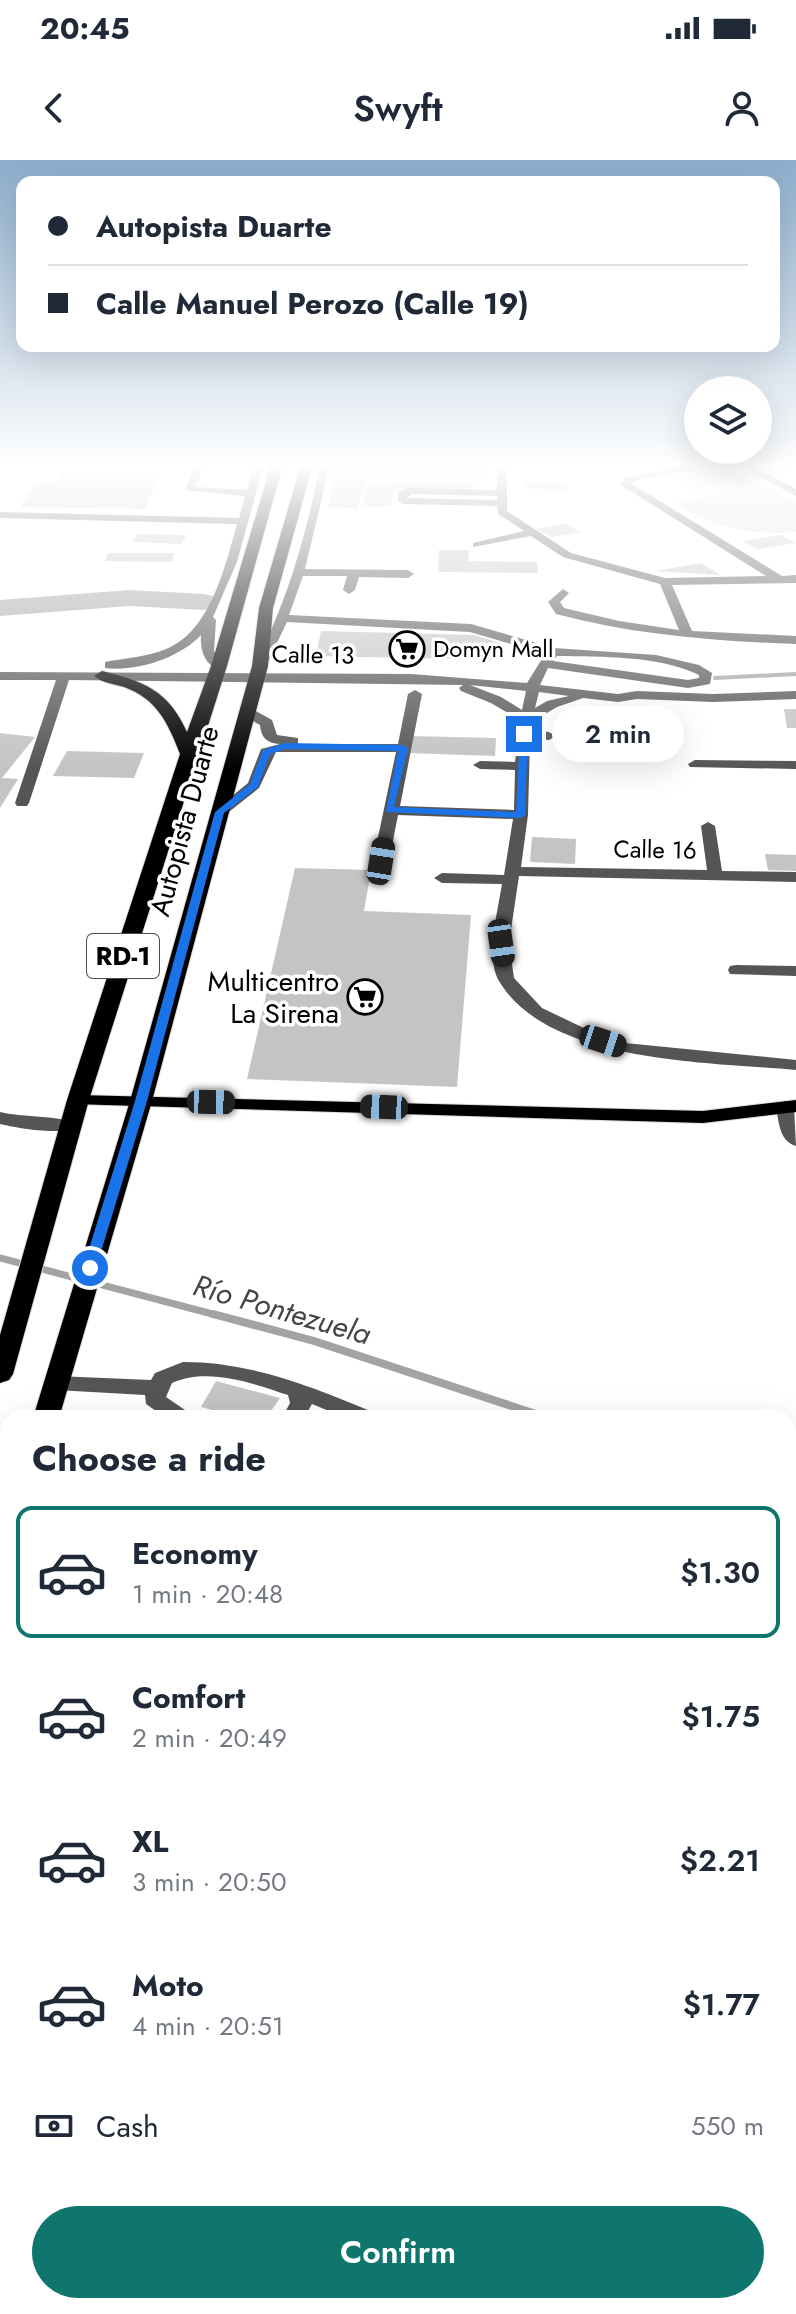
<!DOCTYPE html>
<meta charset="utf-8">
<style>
:root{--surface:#fff;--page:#f2f2f3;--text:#1f2937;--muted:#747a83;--line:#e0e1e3;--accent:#0f766e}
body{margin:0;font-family:Jost,sans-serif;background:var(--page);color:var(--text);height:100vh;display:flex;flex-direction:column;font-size:30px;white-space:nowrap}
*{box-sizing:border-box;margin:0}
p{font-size:26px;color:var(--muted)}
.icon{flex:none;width:44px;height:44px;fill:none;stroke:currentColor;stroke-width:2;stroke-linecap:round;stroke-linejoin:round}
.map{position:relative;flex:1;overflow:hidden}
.drawer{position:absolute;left:0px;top:1250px;width:796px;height:904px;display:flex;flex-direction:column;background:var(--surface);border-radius:24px 24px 0 0;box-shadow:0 8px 32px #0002}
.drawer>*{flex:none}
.hud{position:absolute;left:16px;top:16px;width:764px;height:176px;border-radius:16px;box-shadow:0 8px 32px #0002;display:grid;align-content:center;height:176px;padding:0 32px;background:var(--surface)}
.buttons{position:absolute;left:684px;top:216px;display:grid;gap:16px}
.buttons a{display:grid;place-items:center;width:88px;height:88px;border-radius:50%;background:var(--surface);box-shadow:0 8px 32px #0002;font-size:40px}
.end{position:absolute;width:36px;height:36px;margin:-18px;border:10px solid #1a73e8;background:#fff;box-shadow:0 0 0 4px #fff}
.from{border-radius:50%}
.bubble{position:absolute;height:56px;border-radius:28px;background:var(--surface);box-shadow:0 8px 32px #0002;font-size:26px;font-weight:600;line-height:56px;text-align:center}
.car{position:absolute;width:24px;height:48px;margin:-24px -12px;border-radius:10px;box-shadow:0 0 6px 2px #0007;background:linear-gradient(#222 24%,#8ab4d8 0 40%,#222 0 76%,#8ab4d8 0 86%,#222 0)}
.hud b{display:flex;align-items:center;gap:28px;height:76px;font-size:30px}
.hud b+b{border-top:2px solid var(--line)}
.hud i{width:20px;height:20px;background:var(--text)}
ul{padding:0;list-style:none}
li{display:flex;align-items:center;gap:24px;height:132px;margin:0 16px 12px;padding:0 16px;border:4px solid transparent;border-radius:16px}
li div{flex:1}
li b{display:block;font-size:30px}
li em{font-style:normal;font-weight:600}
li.current{border-color:var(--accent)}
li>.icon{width:72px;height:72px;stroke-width:1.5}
h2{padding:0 32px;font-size:36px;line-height:96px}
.pay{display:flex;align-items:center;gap:20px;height:88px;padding:0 32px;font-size:30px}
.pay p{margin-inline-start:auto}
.button{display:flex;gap:16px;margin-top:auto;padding:16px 32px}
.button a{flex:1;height:92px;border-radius:48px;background:var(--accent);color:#fff;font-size:32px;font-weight:600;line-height:92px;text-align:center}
.status{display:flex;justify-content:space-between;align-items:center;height:56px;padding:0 40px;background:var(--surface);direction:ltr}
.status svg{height:22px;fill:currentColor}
header{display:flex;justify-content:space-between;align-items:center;height:104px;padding:0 32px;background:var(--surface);font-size:36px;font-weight:600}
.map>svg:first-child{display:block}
</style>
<div class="status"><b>20:45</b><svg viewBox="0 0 49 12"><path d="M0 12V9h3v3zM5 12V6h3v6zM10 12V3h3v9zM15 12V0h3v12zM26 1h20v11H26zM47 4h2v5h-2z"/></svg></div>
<header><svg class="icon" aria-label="back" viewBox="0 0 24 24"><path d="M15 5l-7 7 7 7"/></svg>Swyft<svg class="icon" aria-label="person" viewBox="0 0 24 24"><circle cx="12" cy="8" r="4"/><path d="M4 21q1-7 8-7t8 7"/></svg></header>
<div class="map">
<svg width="796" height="2154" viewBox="0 0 796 2154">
<rect width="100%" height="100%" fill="#fff"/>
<path fill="#dcdcdc" d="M333 308H488L486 321 330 319Z
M765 326 796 342V372C753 376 711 367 675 343Z"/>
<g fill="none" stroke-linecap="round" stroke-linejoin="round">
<path stroke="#a3a3a3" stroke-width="4" d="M715 518 796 514"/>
<path stroke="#a3a3a3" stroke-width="7" d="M0 1098 220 1156"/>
<path stroke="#a3a3a3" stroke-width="8" d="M213 1154 314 1181 548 1258
M788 1388 796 1392"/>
<path fill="#a3a3a3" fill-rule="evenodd" d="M129 430 204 434 213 436 217 442 213 448 204 450 129 446 0 456V440Z"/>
</g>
<path fill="#c4c4c4" d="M62 311 160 313 145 349 21 347 34 323H56Z
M734 312 757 324 738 327 716 315Z
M367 319 357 348 329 347 334 320Z
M394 321 473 323 472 331 394 329 390 347H361L368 324 393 325Z
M526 321 567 322 566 330 524 328Z
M566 363 581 372 552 377 536 369Z
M137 374 186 375 182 384 133 382Z
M780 375 796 383 758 389 743 381Z
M439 390H469L468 401 537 402 538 413 438 412Z
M108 393H174L172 402 105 401Z
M701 403 720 415 655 411Z
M321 471 474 475 497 482 496 500 316 496Z
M784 549H796V568H787Z
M597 553 636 554 638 576 561 574V564L598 565Z
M0 573 35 577 2 618 18 619 0 648Z
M410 576 496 578 495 596 407 593Z
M67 591 144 593 134 618 53 616Z
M532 677 576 679 575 704 530 702Z
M765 694 796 695V711L768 710Z
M295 708 371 710 364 751 471 755 457 927 247 919Z
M216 1221 280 1238 266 1258H242L201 1247Z
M8 1566V1589L0 1590V1567Z"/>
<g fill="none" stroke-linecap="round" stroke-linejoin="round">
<defs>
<path id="major" d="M78 935 703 951 796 940V952L703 963 72 944 69 940Z"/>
<path id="highway" d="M270 308H282L227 506 89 940 13 1214 9 1220 0 1223V1175L67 940 180 594C168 563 157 539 124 527 114 524 102 523 94 516L102 511C145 522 168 530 187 572L211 506Z
M300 308H312L273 448 268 506 152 941 59 1258H33L130 941 252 506 259 448Z
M8 1385V1434L0 1437V1388Z"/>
</defs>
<use href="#major" stroke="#dbdbdb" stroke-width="2"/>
<use href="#highway" stroke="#dbdbdb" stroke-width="2"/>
<path fill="#555" fill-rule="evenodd" d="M193 308H203L195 327 247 330 253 308H263L237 402 213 457 216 460 214 491 225 506 219 510C204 504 200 490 201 475 180 498 136 512 105 508V502C126 498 147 497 166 489 211 471 225 406 237 364L0 358V352L239 358 245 336 185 330Z
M319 308H329L305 409 408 410 414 414 408 418 359 417 355 430 349 434 343 430 347 416H303L289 455 471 464 554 488 656 495 699 505 712 513 710 524 688 528 548 508 540 525 618 534 637 531 713 534 796 531V539L713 542 637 539 618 542 583 538 557 547 533 561 531 570 549 572 556 576 549 580 530 579 528 655 521 707 707 710 701 666 708 662 715 666 722 711 796 712V722L519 716 509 783 514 818 542 848 588 870 625 883 796 900V910C711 902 548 904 499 821 485 798 498 750 502 724L442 723 434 718 442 713 504 715 513 659 398 655 389 701 386 704H376L373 701 396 592H276L259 628 225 655H215L213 652 248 623 261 589 280 584C267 583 261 578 260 565L242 555V549H252L272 560 277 575 298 578V584H398L408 534 415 530 422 534 400 646 514 650 515 610 480 609 473 605 480 601 515 602 520 560 491 543 461 531 459 528 463 525 69 520 29 643 27 646H17L15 643 56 520H0V512L411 514 527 523 545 494 470 472 287 462 266 506 255 509 254 506C286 444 306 378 319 308ZM557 496C602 497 658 495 699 515V518L688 520 553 501ZM470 525 526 531 522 550 501 537ZM539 532 569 536 547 541 535 548Z
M497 308H507V351L571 393 665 418 766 416 621 325 624 318 674 308H700L637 320 632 324 782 416 796 415V423L672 425 692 471 796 476V484C714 481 635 475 556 454L548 442 563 429 569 433 560 442 564 448 619 461 679 470 660 424 563 397 531 376 473 387V383L524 371 498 354 497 346 403 344 398 341 399 332 409 328 497 330ZM411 334 497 336V340L408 338Z
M744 308H757L796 329V336Z
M695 600 796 601V609L690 607 688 604Z
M736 805 796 806V816L730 814 728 810 730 806Z
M785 941 794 947 796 986C779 981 779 962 776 947Z
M0 952C18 957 70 956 79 965 66 977 17 968 0 964Z
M183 1202C252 1202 313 1227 375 1253L378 1258H346L312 1244 304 1258H282L290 1243 288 1235C252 1223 208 1207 172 1223L166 1237 185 1250 197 1253 200 1258H166L146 1244 145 1235 56 1230 48 1228 45 1223 48 1218 56 1216 151 1220 155 1213Z
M0 1539H8V1559H0Z"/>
<use href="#major" fill="#000" fill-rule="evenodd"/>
<use href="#highway" fill="#000" fill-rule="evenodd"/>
</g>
<linearGradient id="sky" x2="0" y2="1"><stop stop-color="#8cadcc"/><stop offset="0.5" stop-color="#fff"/><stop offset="1" stop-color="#fff" stop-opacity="0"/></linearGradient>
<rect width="796" height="610" fill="url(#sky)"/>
<path fill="#1a73e8" d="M524 572 528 574 525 655 521 658 386 652 398 591 285 589 270 594 258 627 224 653 147 941 96 1108 85 1111 83 1108 135 941 215 652 250 624 263 590 285 583 403 585 408 588 394 647 516 652 520 574Z"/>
<defs>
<symbol id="supermarket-ring" viewBox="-11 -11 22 22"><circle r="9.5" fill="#fff" stroke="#000" stroke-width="1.5"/><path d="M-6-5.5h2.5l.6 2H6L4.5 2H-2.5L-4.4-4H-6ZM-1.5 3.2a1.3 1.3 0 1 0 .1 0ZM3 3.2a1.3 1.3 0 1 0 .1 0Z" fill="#000"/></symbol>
</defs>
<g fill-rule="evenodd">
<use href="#supermarket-ring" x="387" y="469" width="40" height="40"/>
<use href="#supermarket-ring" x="345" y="817" width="40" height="40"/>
</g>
<g text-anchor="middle" stroke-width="7" stroke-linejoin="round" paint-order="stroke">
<g font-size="24" fill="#000" stroke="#fff" text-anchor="start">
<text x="433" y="497">Domyn Mall</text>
</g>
<g font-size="24" fill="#000" stroke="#fff">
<text transform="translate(313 495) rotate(1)" y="8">Calle 13</text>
<text transform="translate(655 690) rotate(1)" y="8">Calle 16</text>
</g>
<rect fill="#fff" stroke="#4c4c4c" stroke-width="2" x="87" y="774" width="72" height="44" rx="6"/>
<g font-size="26" font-weight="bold" fill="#000">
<text x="123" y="805">RD-1</text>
</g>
<g font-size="28" fill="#000" stroke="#fff">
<text transform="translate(184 661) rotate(-75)" y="10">Autopista Duarte</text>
</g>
<g font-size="28" fill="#000" stroke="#fff" text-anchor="end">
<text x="339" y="831">Multicentro<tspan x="339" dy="32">La Sirena</tspan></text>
</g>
<g font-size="30" font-style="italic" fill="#444" stroke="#fff">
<text transform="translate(282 1150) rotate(16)" y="10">Río Pontezuela</text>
</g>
</g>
</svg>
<div class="buttons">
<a><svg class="icon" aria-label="layers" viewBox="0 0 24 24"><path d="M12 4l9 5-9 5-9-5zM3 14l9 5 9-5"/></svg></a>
</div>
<i class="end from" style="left:90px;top:1108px"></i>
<i class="end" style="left:524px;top:574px"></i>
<div class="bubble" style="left:552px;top:546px;width:132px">2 min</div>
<i class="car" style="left:381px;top:701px;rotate:9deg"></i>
<i class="car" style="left:501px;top:783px;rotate:172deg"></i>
<i class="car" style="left:603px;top:881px;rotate:108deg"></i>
<i class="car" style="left:211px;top:942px;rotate:91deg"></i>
<i class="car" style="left:384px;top:947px;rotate:272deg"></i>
<div class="hud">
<b><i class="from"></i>Autopista Duarte</b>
<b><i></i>Calle Manuel Perozo (Calle 19)</b>
</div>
<section class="drawer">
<h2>Choose a ride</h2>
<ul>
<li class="current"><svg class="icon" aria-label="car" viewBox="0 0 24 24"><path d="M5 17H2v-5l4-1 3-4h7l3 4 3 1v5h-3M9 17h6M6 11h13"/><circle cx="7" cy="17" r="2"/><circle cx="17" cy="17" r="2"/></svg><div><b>Economy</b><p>1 min · 20:48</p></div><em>$1.30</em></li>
<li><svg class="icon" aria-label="car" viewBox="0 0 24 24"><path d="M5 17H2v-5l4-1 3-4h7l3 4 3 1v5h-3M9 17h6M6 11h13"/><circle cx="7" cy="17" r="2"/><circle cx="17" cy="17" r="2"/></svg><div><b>Comfort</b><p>2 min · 20:49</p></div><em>$1.75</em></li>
<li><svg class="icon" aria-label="car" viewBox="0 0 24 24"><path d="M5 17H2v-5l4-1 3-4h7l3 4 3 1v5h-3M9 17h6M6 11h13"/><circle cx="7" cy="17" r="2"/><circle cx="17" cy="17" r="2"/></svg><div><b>XL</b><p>3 min · 20:50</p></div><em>$2.21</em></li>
<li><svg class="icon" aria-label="car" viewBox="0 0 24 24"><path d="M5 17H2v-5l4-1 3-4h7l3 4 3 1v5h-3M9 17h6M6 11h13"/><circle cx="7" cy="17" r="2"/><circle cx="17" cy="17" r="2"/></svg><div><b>Moto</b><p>4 min · 20:51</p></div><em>$1.77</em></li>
</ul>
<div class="pay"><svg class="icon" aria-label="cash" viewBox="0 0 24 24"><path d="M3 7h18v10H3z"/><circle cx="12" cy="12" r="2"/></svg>Cash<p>550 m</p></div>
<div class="button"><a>Confirm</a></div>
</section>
</div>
